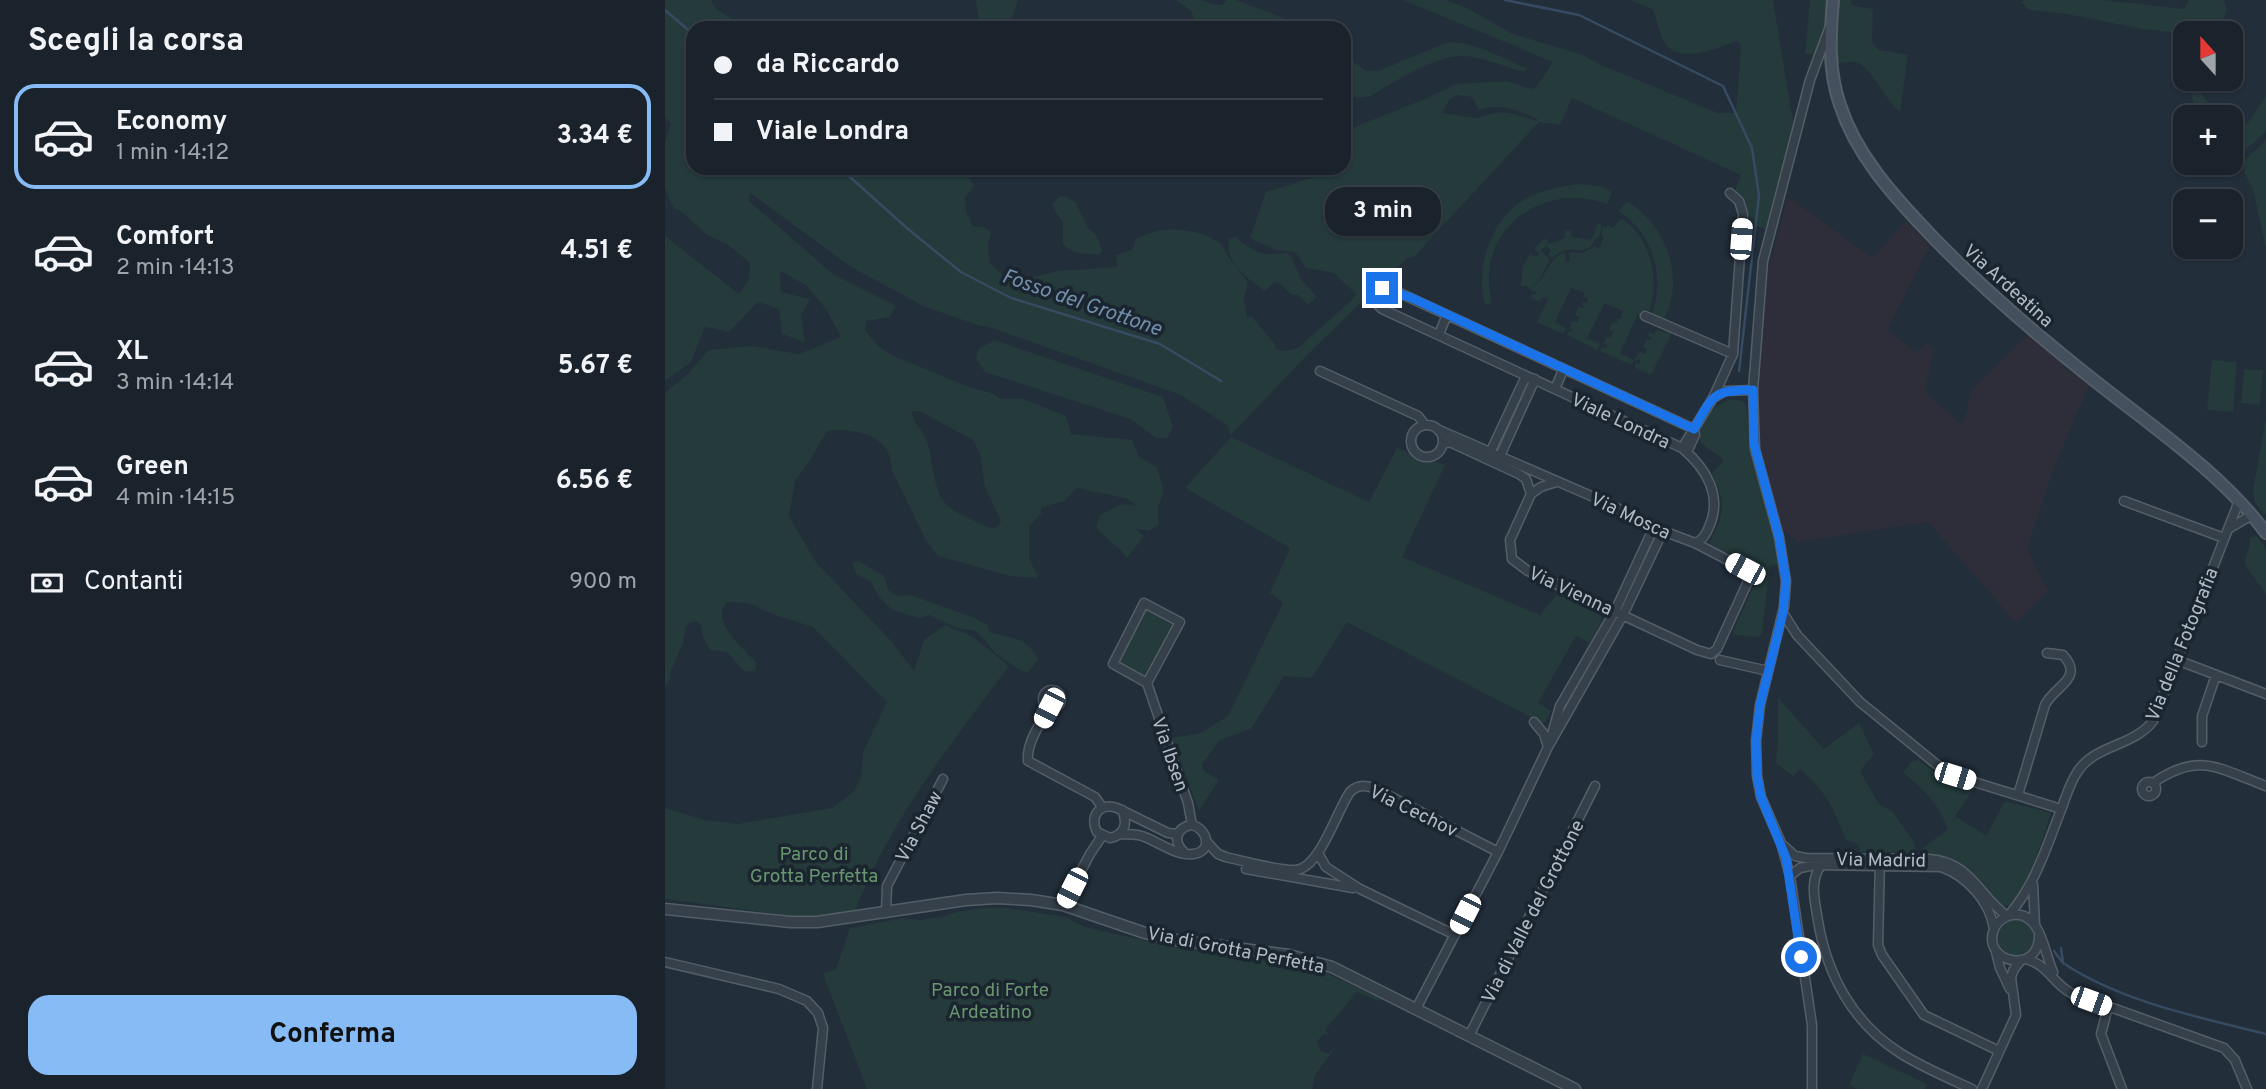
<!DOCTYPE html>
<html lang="it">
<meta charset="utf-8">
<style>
:root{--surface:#1a222c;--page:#272f38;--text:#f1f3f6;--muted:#9fa4a9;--line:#383f48;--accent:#86bbf6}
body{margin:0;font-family:Overpass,sans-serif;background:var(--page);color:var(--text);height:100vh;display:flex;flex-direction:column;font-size:26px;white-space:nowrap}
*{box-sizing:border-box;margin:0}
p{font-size:23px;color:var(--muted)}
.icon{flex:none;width:38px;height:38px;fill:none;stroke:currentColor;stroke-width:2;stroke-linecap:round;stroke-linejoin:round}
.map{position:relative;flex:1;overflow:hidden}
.side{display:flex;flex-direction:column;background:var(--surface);width:665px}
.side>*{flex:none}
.banner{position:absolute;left:21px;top:21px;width:665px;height:154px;border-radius:21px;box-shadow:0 2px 5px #0004,0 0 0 2px var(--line);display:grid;align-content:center;height:154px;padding:0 28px;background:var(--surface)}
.needle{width:46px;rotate:339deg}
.buttons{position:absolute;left:1508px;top:21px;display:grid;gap:14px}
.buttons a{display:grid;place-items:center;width:70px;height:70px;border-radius:14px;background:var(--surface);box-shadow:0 2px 5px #0004,0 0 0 2px var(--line);font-size:35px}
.end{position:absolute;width:32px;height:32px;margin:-16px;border:9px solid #1a73e8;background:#fff;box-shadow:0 0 0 4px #fff}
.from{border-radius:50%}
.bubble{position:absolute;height:49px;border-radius:21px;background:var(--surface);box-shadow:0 2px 5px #0004,0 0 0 2px var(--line);font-size:23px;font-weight:700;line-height:49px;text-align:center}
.car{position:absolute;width:21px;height:42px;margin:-21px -10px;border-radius:9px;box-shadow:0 0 5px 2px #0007;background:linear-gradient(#fff 24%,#345 0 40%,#fff 0 76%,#345 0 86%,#fff 0)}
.banner b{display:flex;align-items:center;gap:24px;height:66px;font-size:26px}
.banner b+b{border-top:2px solid var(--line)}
.banner i{width:18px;height:18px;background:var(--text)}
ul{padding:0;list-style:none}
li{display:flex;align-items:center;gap:21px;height:105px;margin:0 14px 10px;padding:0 14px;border:4px solid transparent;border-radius:21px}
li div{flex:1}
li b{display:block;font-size:26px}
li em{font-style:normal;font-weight:700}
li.active{border-color:var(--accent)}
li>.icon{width:63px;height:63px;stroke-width:1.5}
h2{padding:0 28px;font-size:32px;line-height:84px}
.pay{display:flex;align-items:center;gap:18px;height:77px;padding:0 28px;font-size:26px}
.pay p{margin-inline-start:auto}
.cta{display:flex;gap:14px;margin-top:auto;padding:14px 28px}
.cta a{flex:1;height:80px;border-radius:21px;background:var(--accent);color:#111;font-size:28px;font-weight:700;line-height:80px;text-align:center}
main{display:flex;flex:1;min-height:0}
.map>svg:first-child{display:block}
</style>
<main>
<section class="side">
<h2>Scegli la corsa</h2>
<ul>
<li class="active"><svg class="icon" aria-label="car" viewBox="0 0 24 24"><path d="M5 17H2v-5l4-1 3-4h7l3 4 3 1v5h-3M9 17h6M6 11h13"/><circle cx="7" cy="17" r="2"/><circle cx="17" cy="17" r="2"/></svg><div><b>Economy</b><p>1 min · 14:12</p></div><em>3.34 €</em></li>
<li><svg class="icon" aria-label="car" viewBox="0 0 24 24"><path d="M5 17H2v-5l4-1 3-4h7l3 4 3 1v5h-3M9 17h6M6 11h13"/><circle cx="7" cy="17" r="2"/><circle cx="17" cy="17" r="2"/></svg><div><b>Comfort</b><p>2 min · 14:13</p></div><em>4.51 €</em></li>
<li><svg class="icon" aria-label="car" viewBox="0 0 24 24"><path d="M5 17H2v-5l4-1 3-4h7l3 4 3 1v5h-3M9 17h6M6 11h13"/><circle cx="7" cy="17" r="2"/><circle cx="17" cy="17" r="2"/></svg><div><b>XL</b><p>3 min · 14:14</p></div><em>5.67 €</em></li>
<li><svg class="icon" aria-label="car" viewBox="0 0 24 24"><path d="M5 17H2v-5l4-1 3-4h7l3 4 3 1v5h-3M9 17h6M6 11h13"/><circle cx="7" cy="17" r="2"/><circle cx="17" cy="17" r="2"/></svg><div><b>Green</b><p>4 min · 14:15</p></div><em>6.56 €</em></li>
</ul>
<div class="pay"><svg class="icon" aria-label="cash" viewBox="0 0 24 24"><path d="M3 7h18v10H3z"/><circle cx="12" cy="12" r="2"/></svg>Contanti<p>900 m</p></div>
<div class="cta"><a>Conferma</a></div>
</section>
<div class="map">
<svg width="1601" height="1089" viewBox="0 0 1601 1089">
<rect width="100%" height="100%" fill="#222e3a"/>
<path fill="#2e2e3b" d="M1123 197 1208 258 1240 221 1265 246 1223 329 1251 353 1262 342 1269 349 1260 391 1296 424 1304 407 1302 405 1306 390 1363 335 1398 364V367L1404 372H1407L1424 385 1389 468 1362 549 1383 591 1351 623 1263 522 1133 542 1113 524 1094 454 1092 394 1100 281Z"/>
<path fill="#243a3b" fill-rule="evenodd" d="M0 0H46L52 10 84 28H28V168H297L309 186 300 198 301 211 308 227H319L326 232 323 245 325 263 333 271 345 279 356 280 394 271 452 267 451 255 467 250 471 239C499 224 529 227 556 243L562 255 583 282 579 299 582 318 586 316 610 344 611 349 619 351 633 348 689 298 691 294 669 273 641 268 630 252 611 250 585 238 601 192 647 178 652 172 653 168H679V131L682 130 762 98 791 84 841 81 867 89 871 87 888 62 738 0H781L802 8 848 34 918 55 936 65 1053 113H1071L1076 45 1071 41C1054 48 1018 63 1002 46 994 37 993 21 988 10L966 0H1108L1129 128 1103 230 1083 223 1080 203 1070 191 1076 175 907 98 895 125 874 122 749 257 741 259 641 356 565 436 563 426 516 395 321 326H315L258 306 186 267 85 193 84 201 168 274 231 306 225 317 201 321 200 330 214 347 227 355 306 388 327 393 336 399H358L401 416 406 434 467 440 475 458 492 467 499 492 493 507 494 525 484 531 469 528 479 536 462 558C452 544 441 540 431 527L435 515 456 504 472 506 463 499 412 488 400 501 377 507 376 514 364 526V559L374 578 345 576 273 556 261 540 226 469C228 435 188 428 162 431L144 462 130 481 124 516 150 561 228 643 249 671 259 640 280 625 307 636 344 666C286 744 225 820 190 911L143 918 0 899V808L40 820 72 824 167 808 188 792 196 778 198 752 222 702 148 627 112 616 83 603 62 602C44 621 80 650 92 663L90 671H79L62 652 45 650 38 637 36 625 32 621 25 623 21 627 18 643 5 673 6 678 0 687V393L24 373 43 350 86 346 134 354 176 337 161 309 141 285 115 271 116 292 145 299 136 315 140 342 117 334 114 309 93 302 64 332 40 327 26 362 0 381V236L74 294 84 279 85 263 62 244 42 235 17 212 9 209 0 189V144L6 123 0 118ZM791 95 807 97 813 109C820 110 824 107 831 107 844 106 859 113 871 118L873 121 844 113 834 112 811 118 777 113 784 100ZM247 411H254L308 440 315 454 320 487 336 521 333 526 327 529C313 522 295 516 283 506 267 493 269 457 261 439 257 428 247 423 247 411Z
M311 0H353L344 28H315Z
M511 0H536L546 4 557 5 562 0H571L644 28H533L526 11Z
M1145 0H1186V5L1208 9 1207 43 1214 50 1243 55 1235 112C1222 103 1205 65 1191 62 1186 61 1176 64 1169 63L1166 34 1148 55 1140 53Z
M1359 0H1440L1519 9 1524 0H1559L1562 10 1556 24 1536 33H1521V39L1513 33 1477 29 1401 14 1364 10 1356 2Z
M783 42C816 43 833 57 863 69L858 72C841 67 812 55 795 56 766 58 730 82 705 96 697 98 685 100 679 92V55L701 71H713Z
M1526 82 1556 117H1533L1523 84Z
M1601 96V131C1591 141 1581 152 1566 154V124L1572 125 1582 124Z
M1601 140V249L1588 189 1579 172 1580 160Z
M912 184 935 186 947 192 942 204C877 180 808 232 827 303L820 305C810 268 825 220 860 199 876 190 894 187 912 184Z
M394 196 402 197 411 203 423 228 432 236 437 250 435 255C422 254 408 254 398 245V222L389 210 388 204Z
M962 201C1001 225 1020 276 1000 318L987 314C1000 275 989 234 953 211Z
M957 219C986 237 995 280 984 311L981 310 978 316 973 314 955 353 969 360 966 365 935 351 937 347 942 348V345L938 344 941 337 946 338 948 332 944 330 948 322 953 324 951 319H955L958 311 940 303 922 338 935 344 932 350 902 335 903 332 908 331 907 329H904L907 321 913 322 914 317 910 315 914 307 919 308 917 302 922 303 923 299 918 297 920 293 906 288 890 322 901 328 898 334 872 322 883 299 877 297 875 302 867 299 866 295 871 294 870 291 866 292V288C883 278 880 261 900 252L901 262 905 261 904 252 917 253 930 246 934 249 939 237 936 235 938 227 941 228 943 225 948 228 954 220Z
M933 223 937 225 934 238H930C926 254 915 249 902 250 896 251 891 255 886 258L883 254 886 251 882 246 876 250 885 260 875 279 864 290 863 286H856L858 266 865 253 871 257 874 253 869 248 880 238 884 244 900 238V231L906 230V237L926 240Z
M570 237C590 251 596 258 621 252L627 258 636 279 652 297 643 305 633 295H627L613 282 607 284 600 291C584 280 558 261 564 239Z
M991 330 1007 333 986 375 969 367 971 362 973 364 976 362 974 359 971 361 969 359 975 352 980 354 982 349 978 347 982 338 985 340 987 338 983 336 984 332 989 334Z
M329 340 498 397 508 427 502 439 491 438 465 419 320 372 311 359 313 349Z
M1547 360 1572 362 1568 412 1542 410Z
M1579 369 1598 370 1595 405 1576 403Z
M1066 399 1077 401 1081 405C1084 425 1085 445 1090 464 1099 497 1111 531 1113 565L1105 566 1097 633 1093 637 1069 635 1068 632 1090 583C1091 575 1089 570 1084 563L1046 545 1045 542C1059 516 1062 500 1046 473L1059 461C1049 449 1042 453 1033 437 1039 416 1046 407 1066 399Z
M1601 418V516L1590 503 1588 490Z
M566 437 704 502 732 448 780 465 737 557 875 615 892 594 934 611 937 616 936 622 925 643 911 636 873 703 886 711 879 724 682 622 647 678 619 676 586 729 555 740 537 764 539 771 554 780 534 811 507 738 536 733 563 716 618 603 605 593 625 548 520 488Z
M1592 536 1601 548V594L1580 565C1580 554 1586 549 1585 538Z
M194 561 219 576 223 590 233 596 246 595 310 618 323 626 324 632C346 638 363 637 373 660L363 672 356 671 330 653 321 641 310 631 292 628 264 615 254 618 227 610 214 597 205 581 191 574 188 562Z
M481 607 511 623 481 679 452 663Z
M1113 698 1159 749 1194 723 1209 754 1195 771 1214 804 1228 812 1247 839 1251 849 1248 853 1195 852 1193 844 1181 840C1167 806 1163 794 1135 769L1128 776 1111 763 1113 735Z
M1253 760 1280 779 1309 789 1290 816 1321 836 1340 801 1386 813C1379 833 1362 895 1345 905 1340 907 1339 906 1335 904 1311 875 1300 857 1260 854L1257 851 1258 848 1283 829C1273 802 1259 791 1238 772L1246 762Z
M316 908H342L401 917 420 927 504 946 604 958 635 964 655 970 717 999 711 1001 692 992 660 1030 664 1034H658L652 1042 656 1052 664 1053 674 1043 650 1075 647 1089H202L158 974 171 969 185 928 238 918 254 920 277 917 287 913Z
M1333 938a18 18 0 1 1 36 0a18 18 0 1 1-36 0Z
M1198 1054 1262 1084 1260 1089H1193L1184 1085Z"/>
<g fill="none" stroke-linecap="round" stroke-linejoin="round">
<path stroke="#364b61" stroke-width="2.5" d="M840 0 914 15 1058 86 1087 148 1094 196 1074 371
M0 10 28 34
M175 168 243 229 296 272 346 298 495 344 556 381
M1396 948 1398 963C1457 1002 1533 1017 1601 1034
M1389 951 1398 963"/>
<defs>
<path id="minor" d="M980 316 1068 354
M774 334 782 315
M655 371 753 416 760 425
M890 389 898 370
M1048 398 1060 391 1088 390
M746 441a16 16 0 1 1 32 0a16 16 0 1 1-32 0Z
M772 429 940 502 998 531 1030 543 1080 569 1085 577 1052 649 1046 654 1032 650 863 571 847 559 845 540 866 494 876 487 891 482
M1029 429 726 289 717 288 709 294V301L717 309 1017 448C1041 468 1058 496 1044 527 1041 534 1038 540 1030 543
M778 442 787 443 854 474 861 479 866 494
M1017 448 1048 398 1068 354 1078 214 1074 201 1065 193
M1022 452 1030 435 1029 429
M824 455 861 376
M835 456 870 379
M1459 501 1559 538
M1563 529 1587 515
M479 603 515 622 482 683 448 664Z
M1118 613 1132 635 1195 702 1276 768 1290 776 1396 809
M1055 660 1103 671
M1512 660 1601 694
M482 683 523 803 527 825
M378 699a9 9 0 1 1 18 0a9 9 0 1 1-18 0Z
M384 707C376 723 361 743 363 761L430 797 437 807
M869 722 879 734 883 747
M887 734 895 706 950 611 989 527
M1537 742V716L1551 675
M1477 789a7 7 0 1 1 14 0a7 7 0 1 1-14 0Z
M1488 783C1534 751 1555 769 1601 786
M1353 795 1380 705C1389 686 1420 679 1398 655L1382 653
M457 810C463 823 460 835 445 838L432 832C424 816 435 802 452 808L503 833 512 834
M455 834C463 834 470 834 477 836 492 841 513 857 528 854 548 852 543 829 527 825 512 827 507 841 519 852
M541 841 553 854 561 857C578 861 615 871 631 870 655 868 672 810 685 792 693 784 701 785 711 789L833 852
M1119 846 1130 856 1141 858 1264 859C1306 862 1313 895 1342 916
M653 853 661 867 695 889 790 935
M1215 859 1213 945 1217 955 1259 1015 1334 1051
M1156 865C1144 882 1150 901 1153 921 1162 975 1188 1023 1235 1053 1257 1067 1283 1078 1307 1089
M581 869 688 888
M1125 876 1135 868 1150 865 1276 867C1302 876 1325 902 1329 929
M1368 885 1370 924
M398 905 425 854 437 836
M221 912 222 886 278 779
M1344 915C1371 883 1381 848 1396 810 1401 797 1405 782 1413 771 1430 745 1469 746 1488 721L1574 501
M1374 933C1376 978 1313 962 1330 927 1333 921 1340 916 1347 915 1376 910 1379 953 1388 972
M1331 952 1335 968 1345 989
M1361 959C1385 966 1386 982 1406 993L1559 1048 1570 1060 1582 1089
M0 962 114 989 142 1001 153 1013 158 1028 152 1089
M1443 1007 1436 1034 1457 1089
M751 1009 833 852 883 747 958 615 998 531
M804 1036 930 786
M1147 1089V1025L1125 876 1116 843 1096 797 1092 776 1091 741 1095 705 1119 607 1121 581 1114 537 1090 449 1088 390 1098 261 1145 80 1164 29
M1317 1089 1351 1015 1346 977 1349 969 1356 960"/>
<path id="tertiary" d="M0 909 125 922H152L301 900 332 898 366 900 398 905 480 933 504 939 624 955 667 967 910 1089"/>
<path id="secondary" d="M1168 0C1165 36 1163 70 1175 105 1191 154 1226 193 1261 230 1315 287 1374 337 1435 385 1491 429 1559 476 1601 533"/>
</defs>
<use href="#minor" stroke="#545e68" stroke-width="11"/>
<use href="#tertiary" stroke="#545e68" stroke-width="13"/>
<use href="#secondary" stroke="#545e68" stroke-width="14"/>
<use href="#minor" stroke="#36404a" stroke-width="8"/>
<use href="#tertiary" stroke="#36404a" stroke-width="10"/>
<use href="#secondary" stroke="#44505d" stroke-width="10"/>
</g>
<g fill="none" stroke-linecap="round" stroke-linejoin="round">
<path stroke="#1a73e8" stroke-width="9" d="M717 288 747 298 1029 429C1048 395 1047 390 1088 390L1089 444 1114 537 1121 581 1118 613 1095 705 1091 740 1092 776 1096 797 1121 858 1136 957"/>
</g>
<g text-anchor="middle" stroke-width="7" stroke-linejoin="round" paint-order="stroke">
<g font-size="19" fill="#b1bbc6" stroke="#1b252f">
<text transform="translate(1344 285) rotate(42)" y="7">Via Ardeatina</text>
<text transform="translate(956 420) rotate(25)" y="7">Viale Londra</text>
<text transform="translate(966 515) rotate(25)" y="7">Via Mosca</text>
<text transform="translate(906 590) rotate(25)" y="7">Via Vienna</text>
<text transform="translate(1516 644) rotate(-68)" y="7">Via della Fotografia</text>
<text transform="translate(506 754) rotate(71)" y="7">Via Ibsen</text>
<text transform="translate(749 810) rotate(26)" y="7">Via Cechov</text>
<text transform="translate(253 826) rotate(-62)" y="7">Via Shaw</text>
<text transform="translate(1216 859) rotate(1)" y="7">Via Madrid</text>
<text transform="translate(867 911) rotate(-63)" y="7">Via di Valle del Grottone</text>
<text transform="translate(571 949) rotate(11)" y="7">Via di Grotta Perfetta</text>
</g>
<g font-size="19" fill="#68976f" stroke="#1b252f">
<text x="149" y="860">Parco di<tspan x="149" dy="22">Grotta Perfetta</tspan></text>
<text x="325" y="996">Parco di Forte<tspan x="325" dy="22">Ardeatino</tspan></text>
</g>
<g font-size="21" font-style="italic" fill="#718eaa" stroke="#1b252f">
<text transform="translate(417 302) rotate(19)" y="7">Fosso del Grottone</text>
</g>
</g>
</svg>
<div class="buttons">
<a><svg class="needle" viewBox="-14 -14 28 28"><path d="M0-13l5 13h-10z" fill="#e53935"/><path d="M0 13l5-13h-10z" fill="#9fa4a9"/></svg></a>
<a>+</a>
<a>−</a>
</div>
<i class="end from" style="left:1136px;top:957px"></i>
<i class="end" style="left:717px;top:288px"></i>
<div class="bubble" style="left:660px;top:187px;width:116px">3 min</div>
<i class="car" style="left:1076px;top:239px;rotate:4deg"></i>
<i class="car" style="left:1080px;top:569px;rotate:298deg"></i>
<i class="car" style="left:384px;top:708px;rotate:207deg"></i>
<i class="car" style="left:1290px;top:776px;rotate:107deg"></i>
<i class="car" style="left:407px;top:888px;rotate:207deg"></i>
<i class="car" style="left:800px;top:914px;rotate:207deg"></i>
<i class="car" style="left:1426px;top:1001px;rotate:110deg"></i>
<div class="banner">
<b><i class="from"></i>da Riccardo</b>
<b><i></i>Viale Londra</b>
</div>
</div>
</main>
